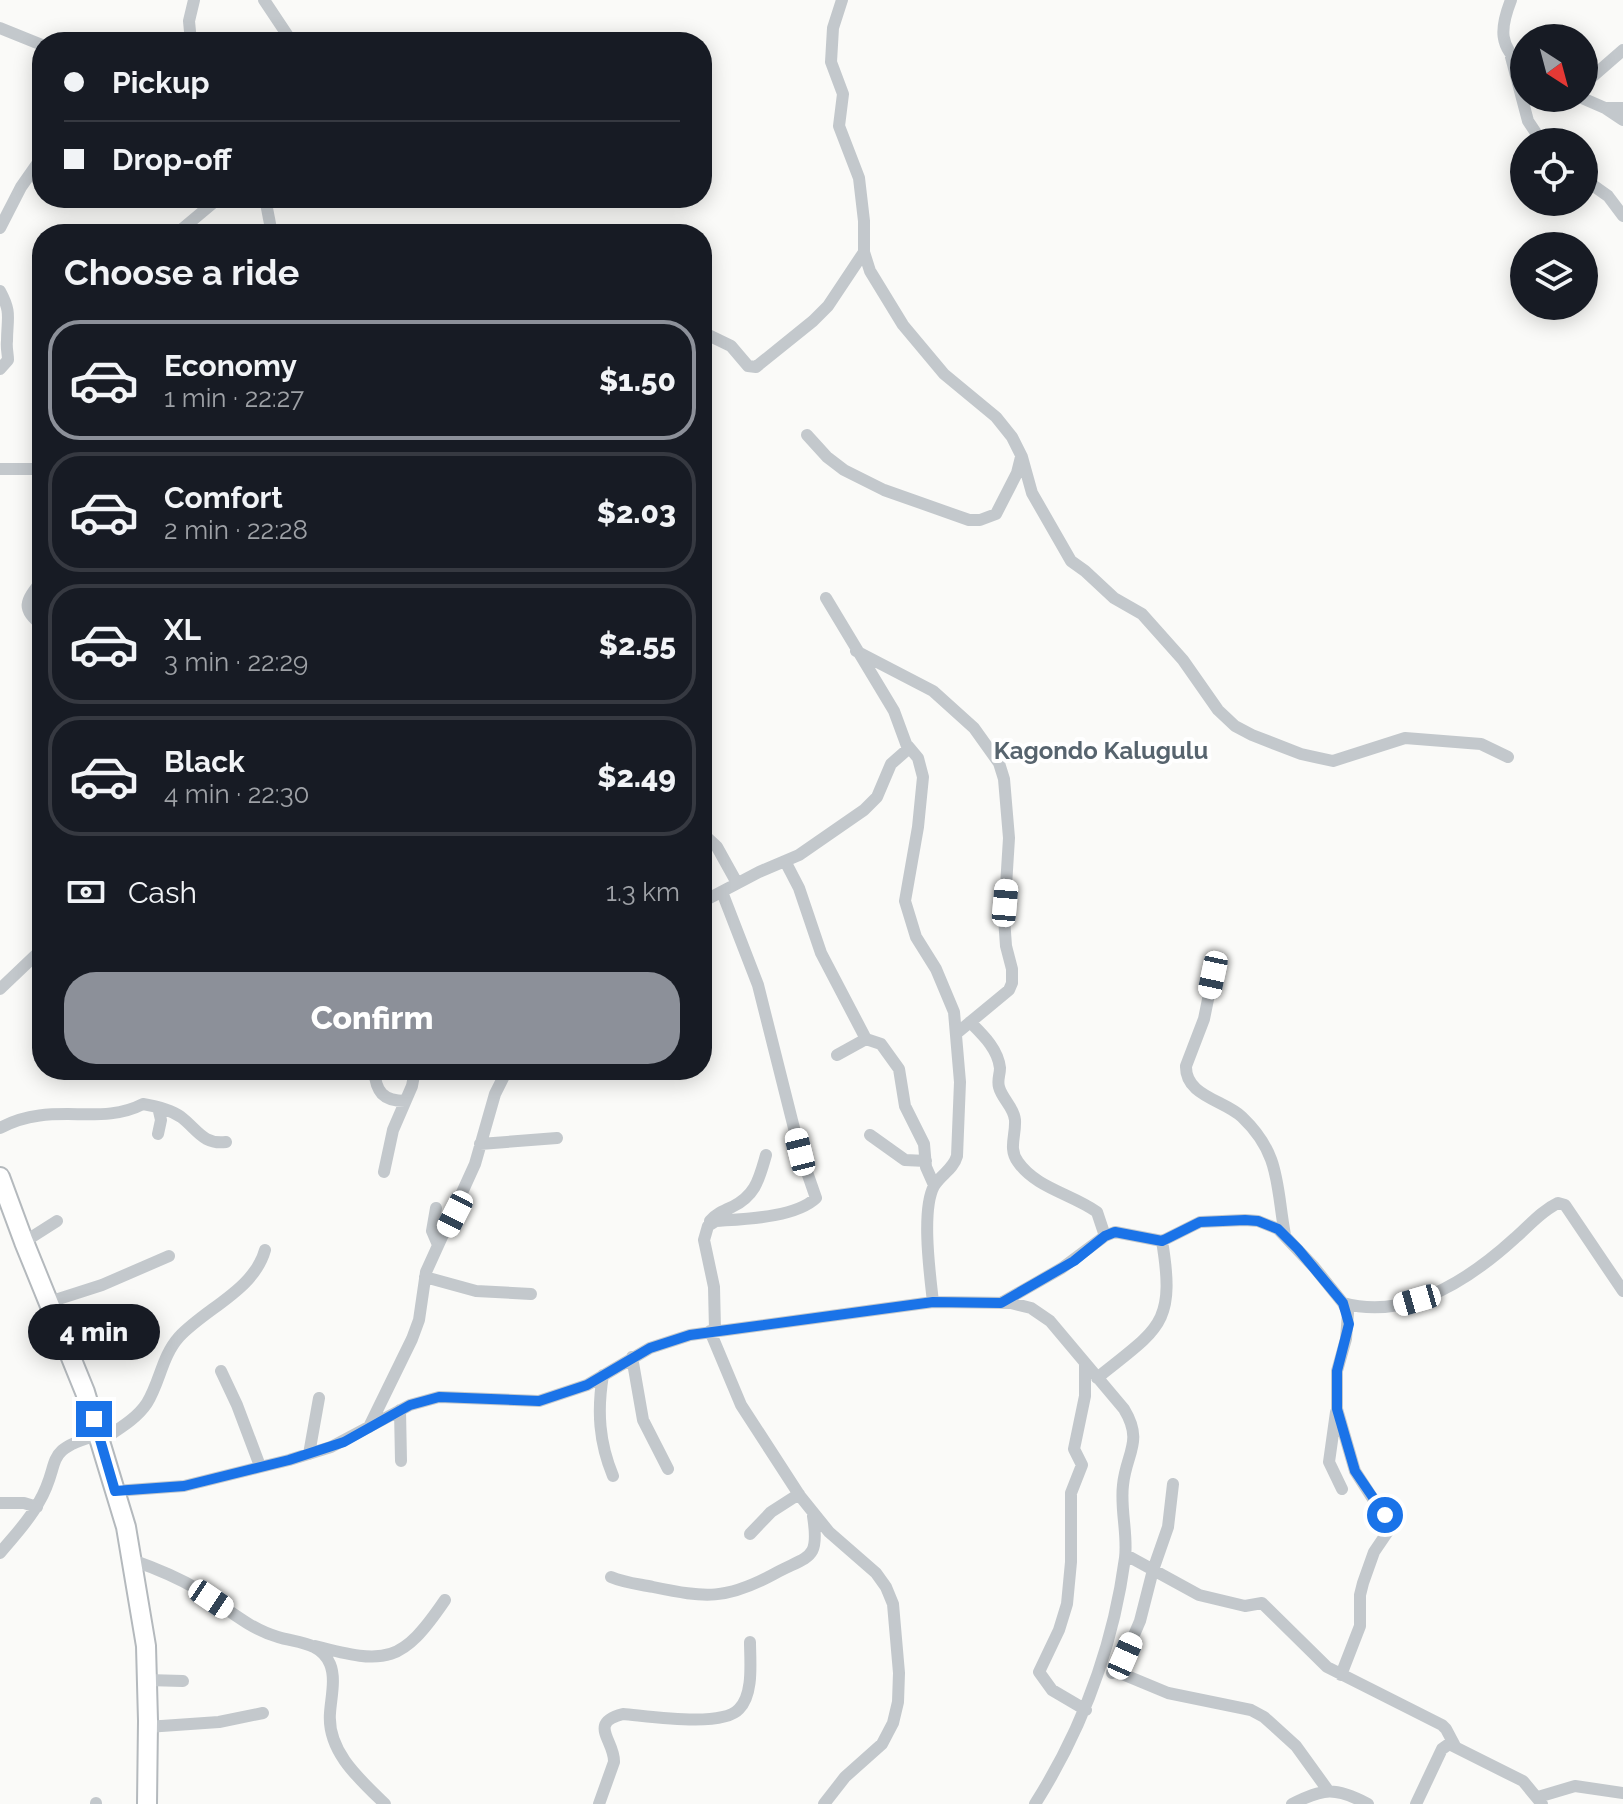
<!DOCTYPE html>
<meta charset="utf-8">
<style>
:root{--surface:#171b24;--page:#242831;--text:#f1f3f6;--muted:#9ea1a6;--line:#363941;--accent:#8c9099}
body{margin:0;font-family:Raleway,sans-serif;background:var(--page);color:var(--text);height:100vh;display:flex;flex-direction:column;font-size:30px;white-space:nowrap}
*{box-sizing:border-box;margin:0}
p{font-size:26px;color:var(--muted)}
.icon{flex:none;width:44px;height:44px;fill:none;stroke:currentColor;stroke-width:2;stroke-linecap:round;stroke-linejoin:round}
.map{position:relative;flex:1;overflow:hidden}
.details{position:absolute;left:32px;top:224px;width:680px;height:856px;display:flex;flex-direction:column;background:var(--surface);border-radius:32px;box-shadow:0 4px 20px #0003}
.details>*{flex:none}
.banner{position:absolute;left:32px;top:32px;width:680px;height:176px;border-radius:32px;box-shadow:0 4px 20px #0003;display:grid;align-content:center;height:176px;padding:0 32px;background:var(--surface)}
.needle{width:52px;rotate:144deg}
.buttons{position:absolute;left:1510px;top:24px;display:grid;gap:16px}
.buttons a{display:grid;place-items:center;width:88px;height:88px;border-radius:50%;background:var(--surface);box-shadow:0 4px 20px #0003;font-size:40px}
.end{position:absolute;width:36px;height:36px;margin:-18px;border:10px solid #1a73e8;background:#fff;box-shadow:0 0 0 4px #fff}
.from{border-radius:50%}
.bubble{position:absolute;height:56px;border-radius:28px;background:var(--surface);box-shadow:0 4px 20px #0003;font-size:26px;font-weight:800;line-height:56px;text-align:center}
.car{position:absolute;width:24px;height:48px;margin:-24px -12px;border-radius:10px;box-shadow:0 0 6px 2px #0007;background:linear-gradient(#fff 24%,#345 0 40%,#fff 0 76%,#345 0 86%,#fff 0)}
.banner b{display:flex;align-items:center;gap:28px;height:76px;font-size:30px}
.banner b+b{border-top:2px solid var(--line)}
.banner i{width:20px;height:20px;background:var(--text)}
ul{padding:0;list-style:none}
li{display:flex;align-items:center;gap:24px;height:120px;margin:0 16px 12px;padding:0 16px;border:4px solid var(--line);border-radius:32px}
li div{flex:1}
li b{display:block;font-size:30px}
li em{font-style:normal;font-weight:800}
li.active{border-color:var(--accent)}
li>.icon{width:72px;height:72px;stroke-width:1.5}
h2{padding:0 32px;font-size:36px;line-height:96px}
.pay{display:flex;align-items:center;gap:20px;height:88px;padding:0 32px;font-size:30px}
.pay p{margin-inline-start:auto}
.action{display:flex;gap:16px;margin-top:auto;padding:16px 32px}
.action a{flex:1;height:92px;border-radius:32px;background:var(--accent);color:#fff;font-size:32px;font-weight:800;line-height:92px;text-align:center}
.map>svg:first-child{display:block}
</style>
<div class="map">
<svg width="1623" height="1804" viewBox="0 0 1623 1804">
<rect width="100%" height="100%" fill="#fafaf8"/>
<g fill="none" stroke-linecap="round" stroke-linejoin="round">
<defs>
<path id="highway" d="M0 1177 24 1242 85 1392 126 1527 146 1646 148 1721 147 1804"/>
</defs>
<use href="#highway" stroke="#b4b9bd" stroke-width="22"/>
<path stroke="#c3c8cc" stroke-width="12" d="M264 0 292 42
M842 0 833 28 831 62 843 94 839 126 859 178 864 221V252L870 271 903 325 944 374 996 417 1012 437 1022 457 1032 493 1071 561 1085 571 1114 598 1142 614 1183 660 1218 710 1235 726 1252 735 1301 754 1333 761 1405 738 1481 744 1508 757
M1511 0C1500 28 1498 47 1524 67
M0 28 42 45
M191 42 189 21 194 0
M1511 57 1528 121 1542 142
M1584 84 1623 50
M1582 98 1605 108H1623
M1605 108 1623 120
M1584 179 1608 196 1623 216
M265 198 272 234
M0 228 21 187 42 157
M176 234 219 198
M0 291C12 313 7 318 7 341 6 347 8 354 8 360L0 369
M702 332 731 346 748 366 756 367 813 321 828 306 864 252
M807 435 827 457 844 470 884 490 969 520H980L996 514 1017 473 1021 457
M0 469H42
M42 580C27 600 19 608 42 625
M856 651 933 691 974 728 999 763 1004 779 1009 838 1004 918 1006 946 1012 969V983L1009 990 957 1033
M908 746 918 758 923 777 918 827 905 901 916 937 936 969 954 1012 960 1082 957 1156C953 1170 941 1174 934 1186 921 1210 930 1275 933 1302
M702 833 717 847 737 883
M785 861 799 888 821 953 866 1039
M702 902 759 872 799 855 864 810 877 797 891 764 908 749 894 711 826 598
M1216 960 1204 1019 1186 1066C1185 1096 1224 1100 1242 1117 1281 1154 1276 1186 1285 1235
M0 989 42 949
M970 1022C983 1035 998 1049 1000 1068 1000 1075 997 1080 999 1087 1002 1099 1014 1107 1015 1120 1016 1136 1008 1148 1018 1162 1036 1188 1072 1194 1097 1212L1105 1236
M837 1055 866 1039 881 1044 899 1069 905 1106 924 1144 926 1167 934 1185
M374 1070C376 1092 383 1101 405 1101
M0 1128C51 1100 99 1127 143 1104 155 1106 171 1110 181 1117 197 1129 203 1145 226 1142
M158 1134 161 1120 158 1107
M870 1135 905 1160 926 1161
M480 1144 557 1138
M384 1172 393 1130 412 1086 415 1070
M436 1208 432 1231 438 1245
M710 1221C716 1214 723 1211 732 1207 756 1195 759 1179 766 1155
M24 1242 57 1221
M425 1277 476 1291 531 1294
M49 1302 102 1285 169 1256
M1001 1303 1062 1268 1105 1236 1115 1232 1162 1241 1200 1222 1245 1220 1258 1221 1278 1229 1314 1267 1343 1303 1348 1313 1346 1339 1337 1371V1409L1355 1471 1391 1527 1374 1552 1363 1583 1360 1595V1626L1341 1675
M1343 1303C1407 1321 1469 1280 1515 1238 1529 1226 1541 1211 1558 1203L1565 1205 1623 1291
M715 1330 714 1287 704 1240 708 1226 716 1221C743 1219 795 1218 816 1198L800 1152 758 985 722 892
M710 1331 741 1405 800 1496 829 1532 876 1573 886 1587 893 1604 899 1673 898 1702 893 1723 882 1744 845 1777 824 1804
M632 1357 643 1420 668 1469
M1085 1364V1396L1074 1449 1082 1465 1071 1493V1562L1067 1604 1059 1630 1039 1672 1052 1690 1086 1710
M221 1371 237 1405 260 1466
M603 1375C597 1411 599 1442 613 1476
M1097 1378C1159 1328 1176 1325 1162 1241
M400 1410 401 1461
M1336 1412 1329 1462 1342 1489
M369 1427 412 1339 419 1320 426 1272 475 1164 495 1094 507 1070
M99 1442C115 1431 136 1420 147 1403 160 1382 162 1356 179 1337 206 1308 254 1290 265 1250
M309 1454 319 1398
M115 1491 184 1486 289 1460 331 1447 410 1405 439 1397 539 1401 587 1385 650 1348 690 1335 933 1302 1011 1303 1031 1308 1050 1321 1124 1409C1144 1442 1126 1453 1123 1485 1120 1509 1128 1534 1125 1558 1113 1647 1083 1728 1035 1804
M0 1503H24L37 1507
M750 1534 771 1512 799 1494
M0 1553C13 1537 29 1521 39 1502 63 1461 40 1451 98 1435
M1126 1555 1199 1595 1245 1606 1262 1603 1327 1667 1442 1725 1446 1729 1455 1746
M132 1560C155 1568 177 1577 199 1590 224 1606 249 1629 278 1637 297 1643 321 1642 330 1664 336 1678 331 1698 330 1713 327 1751 359 1779 385 1804
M611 1577C625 1583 639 1584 653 1587 706 1598 726 1600 774 1574 809 1555 820 1561 813 1516
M315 1646C387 1665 402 1663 445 1600
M1115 1671 1168 1693 1251 1710 1264 1717 1296 1746 1327 1789
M1112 1673 1125 1656 1140 1621 1153 1570 1168 1527 1173 1484
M147 1680 183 1681
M147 1727 219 1722 263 1713
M1538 1797 1575 1786 1623 1793
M96 1804V1803
M599 1804 614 1762C615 1741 587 1723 623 1714 648 1716 722 1728 739 1709 754 1694 750 1661 750 1642
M1292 1804C1324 1788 1335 1787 1368 1804
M1416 1804 1442 1749 1449 1744 1523 1781 1542 1804"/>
<use href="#highway" stroke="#fff" stroke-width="18"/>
</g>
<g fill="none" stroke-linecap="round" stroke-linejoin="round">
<path stroke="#1a73e8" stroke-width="10" d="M94 1419 115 1491 184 1486 289 1460 344 1442 410 1405 439 1397 539 1401 587 1385 650 1348 690 1335 933 1302 1001 1303 1074 1261 1105 1236 1115 1232 1162 1241 1200 1222 1245 1220 1258 1221 1278 1229 1298 1249 1343 1303 1349 1324 1337 1371V1409L1355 1471 1385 1515"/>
</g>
<g text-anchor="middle" stroke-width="8" stroke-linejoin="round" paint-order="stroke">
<g font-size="24" font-weight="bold" fill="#57646e" stroke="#fff">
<text x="1101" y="759">Kagondo Kalugulu</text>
</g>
</g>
</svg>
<div class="buttons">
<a><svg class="needle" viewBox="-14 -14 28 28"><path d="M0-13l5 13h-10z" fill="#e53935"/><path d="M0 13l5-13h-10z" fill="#9ea1a6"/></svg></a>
<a><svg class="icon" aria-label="locate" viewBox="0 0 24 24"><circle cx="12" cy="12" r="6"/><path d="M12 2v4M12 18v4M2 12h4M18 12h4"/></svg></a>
<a><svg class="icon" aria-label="layers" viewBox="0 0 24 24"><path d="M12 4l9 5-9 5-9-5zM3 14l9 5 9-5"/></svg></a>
</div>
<i class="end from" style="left:1385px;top:1515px"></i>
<i class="end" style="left:94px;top:1419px"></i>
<div class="bubble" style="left:28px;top:1304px;width:132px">4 min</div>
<i class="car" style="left:1005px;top:903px;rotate:5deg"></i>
<i class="car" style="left:1213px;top:975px;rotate:192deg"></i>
<i class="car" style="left:800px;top:1152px;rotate:346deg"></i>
<i class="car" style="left:455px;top:1214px;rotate:207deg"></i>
<i class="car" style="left:1417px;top:1300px;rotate:254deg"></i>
<i class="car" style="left:211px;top:1599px;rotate:124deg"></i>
<i class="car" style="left:1125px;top:1656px;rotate:24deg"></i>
<div class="banner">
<b><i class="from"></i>Pickup</b>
<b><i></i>Drop-off</b>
</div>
<section class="details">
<h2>Choose a ride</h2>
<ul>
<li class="active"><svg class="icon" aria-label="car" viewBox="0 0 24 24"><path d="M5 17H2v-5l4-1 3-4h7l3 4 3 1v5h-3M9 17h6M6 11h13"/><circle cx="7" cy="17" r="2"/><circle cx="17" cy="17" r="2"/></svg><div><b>Economy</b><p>1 min · 22:27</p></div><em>$1.50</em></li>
<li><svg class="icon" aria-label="car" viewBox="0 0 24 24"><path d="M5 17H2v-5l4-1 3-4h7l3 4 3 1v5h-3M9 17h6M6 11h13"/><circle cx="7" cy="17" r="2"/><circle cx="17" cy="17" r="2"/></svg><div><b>Comfort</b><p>2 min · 22:28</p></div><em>$2.03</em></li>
<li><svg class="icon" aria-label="car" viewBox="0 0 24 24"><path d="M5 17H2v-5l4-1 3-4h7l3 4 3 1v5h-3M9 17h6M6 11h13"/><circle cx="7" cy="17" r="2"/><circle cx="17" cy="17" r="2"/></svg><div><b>XL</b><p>3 min · 22:29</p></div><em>$2.55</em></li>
<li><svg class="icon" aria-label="car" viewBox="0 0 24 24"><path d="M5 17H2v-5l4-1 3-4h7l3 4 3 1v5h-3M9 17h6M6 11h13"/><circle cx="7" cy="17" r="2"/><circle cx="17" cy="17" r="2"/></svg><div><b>Black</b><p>4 min · 22:30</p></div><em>$2.49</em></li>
</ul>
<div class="pay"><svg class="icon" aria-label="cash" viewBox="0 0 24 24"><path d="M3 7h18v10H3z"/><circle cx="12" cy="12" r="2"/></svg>Cash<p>1.3 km</p></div>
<div class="action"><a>Confirm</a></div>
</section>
</div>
